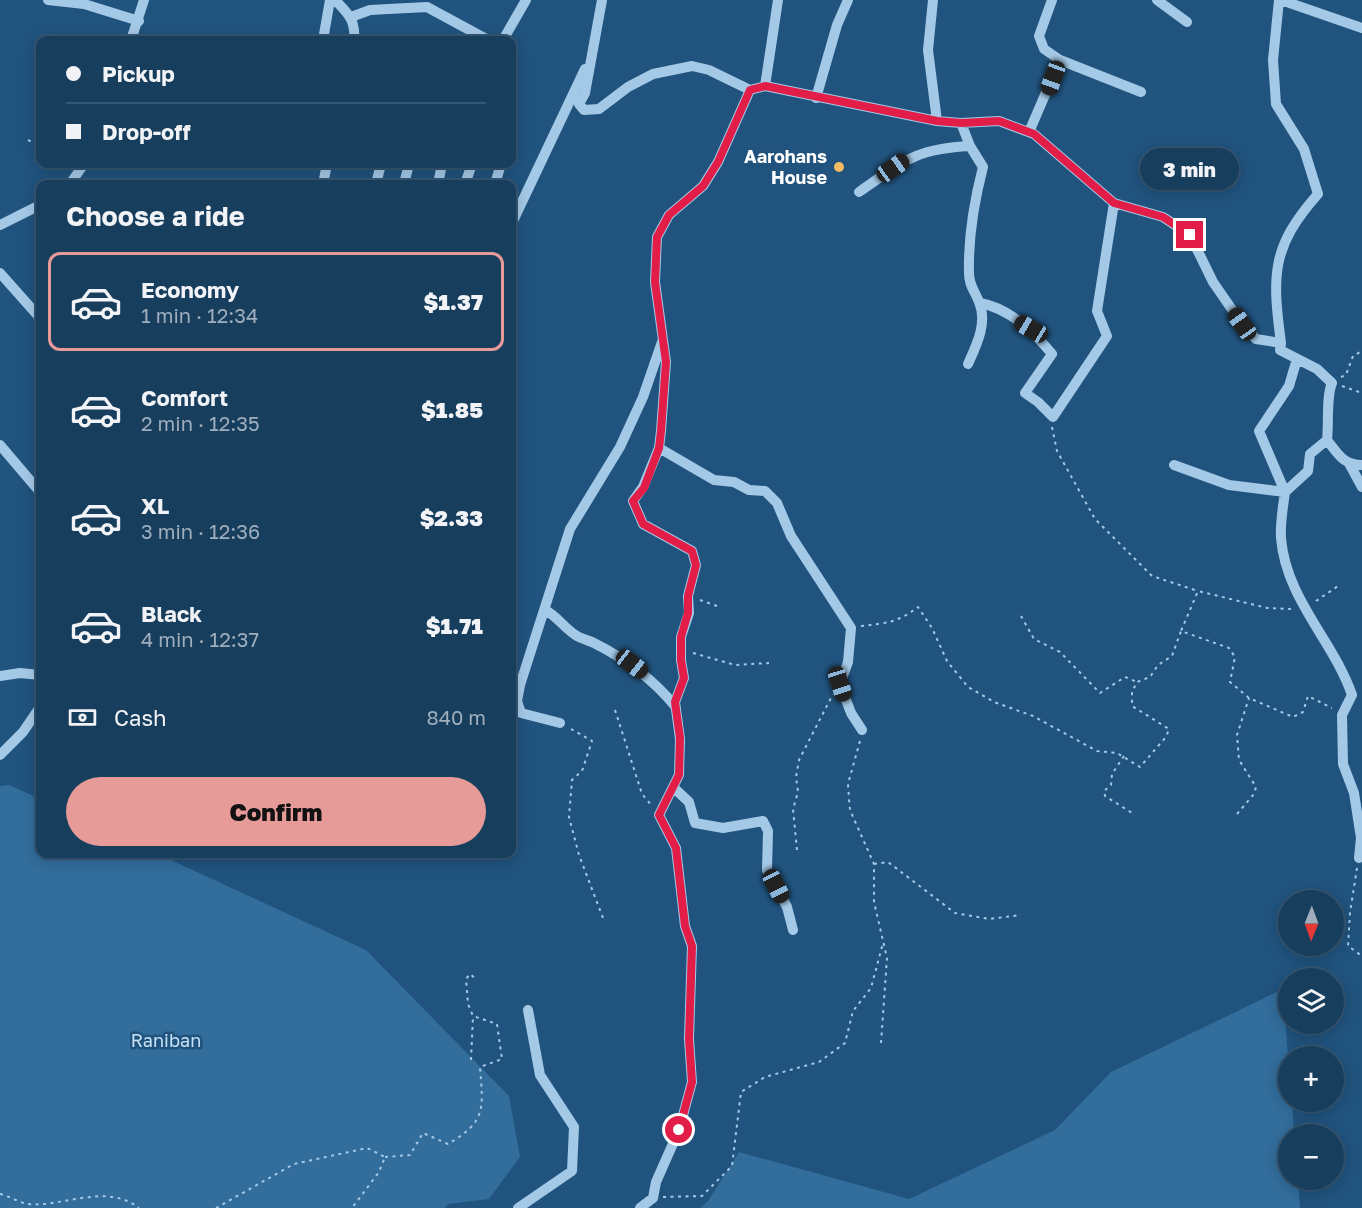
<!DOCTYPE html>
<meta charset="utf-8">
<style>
:root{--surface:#183e5e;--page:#214564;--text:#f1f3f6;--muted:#9faebc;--line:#365773;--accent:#e69b98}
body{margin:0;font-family:"Golos Text",sans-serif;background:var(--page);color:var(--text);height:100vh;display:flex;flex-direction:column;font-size:22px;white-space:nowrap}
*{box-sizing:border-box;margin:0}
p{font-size:20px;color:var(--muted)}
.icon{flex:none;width:33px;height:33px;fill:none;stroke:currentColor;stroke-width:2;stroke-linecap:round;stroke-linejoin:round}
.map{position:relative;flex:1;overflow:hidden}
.drawer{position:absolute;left:36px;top:180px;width:480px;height:678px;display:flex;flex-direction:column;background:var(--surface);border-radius:12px;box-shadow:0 3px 15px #0003,0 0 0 2px var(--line)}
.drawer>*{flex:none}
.hud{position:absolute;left:36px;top:36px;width:480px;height:132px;border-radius:12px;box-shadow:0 3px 15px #0003,0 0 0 2px var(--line);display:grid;align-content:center;height:132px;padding:0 30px;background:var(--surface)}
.needle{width:39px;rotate:181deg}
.buttons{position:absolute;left:1278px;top:890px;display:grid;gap:12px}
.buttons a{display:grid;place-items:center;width:66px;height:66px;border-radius:50%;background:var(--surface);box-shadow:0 3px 15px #0003,0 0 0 2px var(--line);font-size:30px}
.end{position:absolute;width:27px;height:27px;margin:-14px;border:8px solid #e11d48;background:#fff;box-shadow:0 0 0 3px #fff}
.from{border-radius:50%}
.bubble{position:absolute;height:42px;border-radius:21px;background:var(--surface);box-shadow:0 3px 15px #0003,0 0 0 2px var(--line);font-size:20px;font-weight:800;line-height:42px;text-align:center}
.car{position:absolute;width:18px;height:36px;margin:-18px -9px;border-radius:8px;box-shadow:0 0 4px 2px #0007;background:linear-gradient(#222 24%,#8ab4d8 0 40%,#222 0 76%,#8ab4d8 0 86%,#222 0)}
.hud b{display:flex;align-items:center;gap:21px;height:57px;font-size:22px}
.hud b+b{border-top:2px solid var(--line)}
.hud i{width:15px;height:15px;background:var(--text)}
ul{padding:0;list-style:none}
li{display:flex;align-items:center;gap:18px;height:99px;margin:0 12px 9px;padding:0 18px;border:3px solid transparent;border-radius:12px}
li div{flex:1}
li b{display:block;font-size:22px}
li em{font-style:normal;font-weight:800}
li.current{border-color:var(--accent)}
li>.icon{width:54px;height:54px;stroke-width:1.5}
h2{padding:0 30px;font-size:27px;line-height:72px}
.pay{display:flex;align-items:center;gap:15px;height:66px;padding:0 30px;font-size:22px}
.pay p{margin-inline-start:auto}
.action{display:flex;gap:12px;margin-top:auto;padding:12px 30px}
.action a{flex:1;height:69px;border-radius:36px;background:var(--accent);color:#111;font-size:24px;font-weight:800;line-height:69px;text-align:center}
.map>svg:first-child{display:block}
</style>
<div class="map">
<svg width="1362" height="1208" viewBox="0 0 1362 1208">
<rect width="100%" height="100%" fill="#20537e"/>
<path fill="#326d9c" d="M9 785 40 799V854H158L366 950 509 1096 520 1157 489 1199 448 1204 445 1208H0V786Z
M1283 989 1288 1057V1101H1292L1294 1134H1288V1179H1298L1300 1208H700L708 1201 739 1152 909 1199 1055 1130 1111 1072Z"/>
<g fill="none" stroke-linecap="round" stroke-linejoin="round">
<path stroke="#a4c9e7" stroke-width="2" stroke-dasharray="3 4.5" stroke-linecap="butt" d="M28 140 40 146
M1341 377 1346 375 1353 356 1362 351
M1342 386 1362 393
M1052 427 1057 451 1095 519 1152 576 1198 591
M700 600 717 606
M1316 601 1338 586
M1291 609 1267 608 1198 591 1181 631 1229 648 1235 657 1230 682 1249 698 1293 717 1303 712 1308 696 1332 708
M1021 616 1034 639 1060 652 1100 693 1125 677 1137 682
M861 626C887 623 897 623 918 607L932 628 947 661 968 687 994 702 1033 716 1097 751 1117 753 1140 767 1166 737 1169 729 1132 706V692L1137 682 1150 677 1158 665 1172 656 1181 631
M693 653 735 665 769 663
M615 710 642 794 652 806
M571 729 592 741 582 771 572 780 569 817 579 855 603 918
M860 741 848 784 849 799 850 810 874 864V902L887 958 881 1043
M1124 756 1112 774 1111 785 1104 791 1105 796 1132 813
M1237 814 1254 794 1256 787 1239 760 1237 735 1249 698
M797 850 793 809 798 792 796 777 799 760 833 694
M874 864 888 862 955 913 989 919 1021 915
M1357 868 1350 913 1348 946 1362 956
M471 1060 473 1016
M385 1157 410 1155 423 1133 448 1144C487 1121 483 1109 480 1067L502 1059 497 1024 473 1016 468 1004 466 979 470 974 476 979
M0 1194C9 1196 18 1202 27 1204 62 1208 106 1182 139 1208
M663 1197 702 1196 732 1166 741 1092 765 1077 819 1062 845 1043 853 1011 871 988 883 943
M216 1208 294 1164 367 1148 385 1157 379 1172 352 1208"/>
<path stroke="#a4c9e7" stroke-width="10" d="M48 0 84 4 139 21
M335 0C348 13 356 21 354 40
M602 0 585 93 579 104 584 110 599 109 628 87 653 74 692 66 709 70 750 90 765 86 937 121 961 123 999 121 1034 134 1114 203 1163 217 1190 235 1213 282 1242 324 1256 339 1281 343 1280 350 1317 369 1332 383C1326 397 1329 423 1327 440 1338 454 1343 465 1362 465
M933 0 928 50 937 121
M1157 0 1187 22
M1279 0 1273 60 1276 104 1304 149 1318 194C1271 247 1272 275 1281 343
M1281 0 1362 28
M351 17 370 10 427 7 488 40
M131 40 144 0
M323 40 330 0
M503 40 526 0
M1060 60 1141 92
M765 86 778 0
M816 98 837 25 848 0
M961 123 970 146 983 167C974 202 968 236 969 273 969 286 975 291 979 302 988 323 976 346 968 364
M1029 132 1060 60 1044 49 1039 36 1052 0
M70 184 84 164
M323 184 327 164
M376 184 381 164
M404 184 409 164
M438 184 442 164
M465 184 472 164
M495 184 501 164
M859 192C904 161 914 149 970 146
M512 223 585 69
M0 225 40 205
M0 273 40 318
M980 303C1009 308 1034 332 1052 354L1025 393 1038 402 1053 417 1107 336 1097 311 1114 203
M1327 440 1310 454 1308 471 1285 492C1283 507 1280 523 1281 538 1286 599 1333 640 1352 695L1342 715 1343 764 1354 793 1361 838 1359 858
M0 445 40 492
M659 448 714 480 734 482 749 490 765 491 777 503 791 536 851 628 848 662 840 684 851 713 862 730
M1174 465 1229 485 1285 492 1259 431 1289 386 1297 359
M1350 465 1362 487
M545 610C557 616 564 628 577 636 582 639 588 640 594 643 626 659 652 678 675 706
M0 676 20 673 40 675
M560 723 521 713 517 701 520 685 570 529 620 447 643 397 662 342
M0 755 23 732 40 707
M674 788 689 802 695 823 723 828 763 821 768 831 767 870 787 907 793 930
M518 1208 572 1171 574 1127 540 1075 528 1010
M640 1208 653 1198 656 1182 679 1130 692 1082 689 1039 692 946 685 926 676 848 659 815 679 775 680 739 675 702 684 678 681 660V637L689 613 688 596 696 565 692 551 643 524 633 501 643 487 659 448 661 431 666 362 655 282 657 237 669 215 703 186 718 162 750 90"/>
</g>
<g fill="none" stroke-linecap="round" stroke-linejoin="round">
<path stroke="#e11d48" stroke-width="8" d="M679 1130 692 1082 689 1039 692 946 685 926 676 848 659 815 679 775 680 738 675 702 684 678 681 660V637L688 613V596L696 565 692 551 643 524 633 501 644 488 659 448 661 431 666 362 655 282 657 237 669 215 703 186 718 162 750 90 765 86 937 121 962 123 999 121 1034 134 1114 203 1163 217 1190 235"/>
</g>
<circle fill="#f5bc64" stroke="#20537e" stroke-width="2" cx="839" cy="167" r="6"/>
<g text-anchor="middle" stroke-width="5" stroke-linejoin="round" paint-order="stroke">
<g font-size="18" font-weight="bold" fill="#fff" stroke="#20537e" text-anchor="end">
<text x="827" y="163">Aarohans<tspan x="827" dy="21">House</tspan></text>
</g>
<g font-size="18" fill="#c7e1f6" stroke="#20537e">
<text x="166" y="1047">Raniban</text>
</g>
</g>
</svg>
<div class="buttons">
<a><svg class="needle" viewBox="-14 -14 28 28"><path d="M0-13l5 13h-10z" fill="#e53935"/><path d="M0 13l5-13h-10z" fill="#9faebc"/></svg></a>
<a><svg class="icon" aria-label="layers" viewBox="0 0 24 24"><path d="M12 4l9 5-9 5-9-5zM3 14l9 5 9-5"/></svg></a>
<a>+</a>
<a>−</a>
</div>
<i class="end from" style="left:679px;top:1130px"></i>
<i class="end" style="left:1190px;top:235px"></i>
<div class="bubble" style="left:1140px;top:148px;width:99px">3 min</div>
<i class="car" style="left:1053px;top:78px;rotate:200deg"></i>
<i class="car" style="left:893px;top:168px;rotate:55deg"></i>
<i class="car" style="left:1242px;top:324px;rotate:325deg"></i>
<i class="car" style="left:1031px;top:329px;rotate:300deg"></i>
<i class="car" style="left:632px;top:664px;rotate:128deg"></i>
<i class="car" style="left:840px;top:684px;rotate:162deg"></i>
<i class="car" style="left:776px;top:886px;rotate:153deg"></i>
<div class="hud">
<b><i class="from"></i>Pickup</b>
<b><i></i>Drop-off</b>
</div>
<section class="drawer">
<h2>Choose a ride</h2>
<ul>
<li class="current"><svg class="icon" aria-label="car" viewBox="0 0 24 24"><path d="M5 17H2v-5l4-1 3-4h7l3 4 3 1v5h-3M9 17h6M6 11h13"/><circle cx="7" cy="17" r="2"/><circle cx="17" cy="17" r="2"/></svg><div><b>Economy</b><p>1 min · 12:34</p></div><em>$1.37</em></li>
<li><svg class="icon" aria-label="car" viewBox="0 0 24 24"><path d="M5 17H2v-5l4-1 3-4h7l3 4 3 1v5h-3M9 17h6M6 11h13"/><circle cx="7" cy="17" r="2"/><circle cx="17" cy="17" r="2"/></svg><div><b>Comfort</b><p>2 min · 12:35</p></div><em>$1.85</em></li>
<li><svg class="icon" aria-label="car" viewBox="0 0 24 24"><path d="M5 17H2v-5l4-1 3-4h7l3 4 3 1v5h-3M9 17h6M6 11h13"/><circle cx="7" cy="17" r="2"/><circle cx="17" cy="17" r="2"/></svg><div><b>XL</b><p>3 min · 12:36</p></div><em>$2.33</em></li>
<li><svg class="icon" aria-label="car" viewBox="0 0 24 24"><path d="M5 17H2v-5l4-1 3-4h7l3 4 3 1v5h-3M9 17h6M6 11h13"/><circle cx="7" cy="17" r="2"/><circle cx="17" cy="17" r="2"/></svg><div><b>Black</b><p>4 min · 12:37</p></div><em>$1.71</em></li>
</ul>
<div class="pay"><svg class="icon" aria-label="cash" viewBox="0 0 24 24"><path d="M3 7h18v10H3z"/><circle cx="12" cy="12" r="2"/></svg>Cash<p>840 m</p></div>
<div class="action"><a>Confirm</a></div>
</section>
</div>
